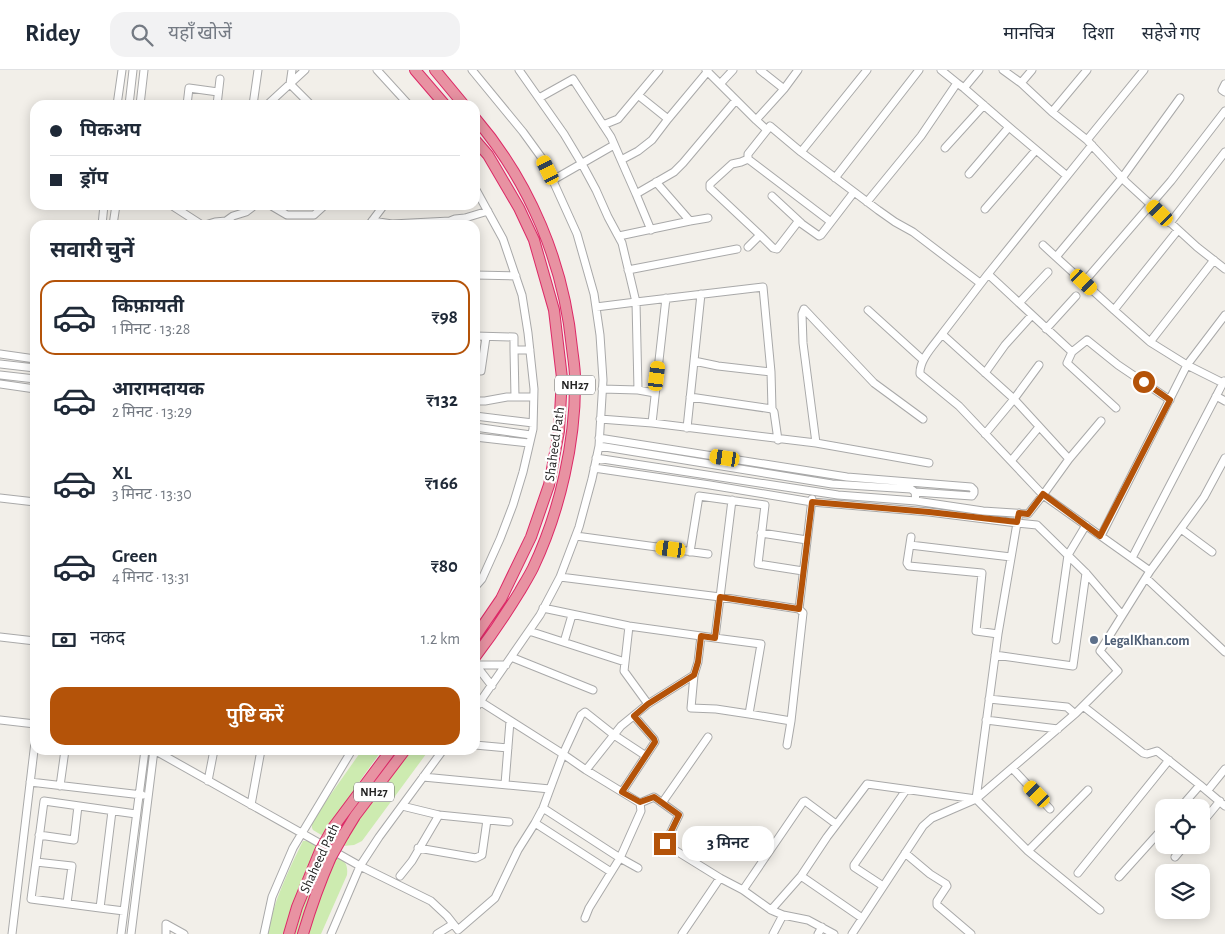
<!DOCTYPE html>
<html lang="hi">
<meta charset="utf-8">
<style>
:root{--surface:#fff;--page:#f2f2f3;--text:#1f2937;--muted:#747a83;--line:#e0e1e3;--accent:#b45309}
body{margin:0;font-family:"Alegreya Sans","Noto Sans Devanagari",sans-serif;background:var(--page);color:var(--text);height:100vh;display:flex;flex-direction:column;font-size:19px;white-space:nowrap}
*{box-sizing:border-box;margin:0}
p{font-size:16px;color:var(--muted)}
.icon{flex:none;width:28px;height:28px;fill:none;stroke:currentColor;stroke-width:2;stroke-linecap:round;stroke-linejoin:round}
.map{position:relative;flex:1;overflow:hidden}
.panel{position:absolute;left:30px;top:150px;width:450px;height:535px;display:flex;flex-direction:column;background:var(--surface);border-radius:15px;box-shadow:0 2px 12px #0003}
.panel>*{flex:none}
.banner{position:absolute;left:30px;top:30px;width:450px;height:110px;border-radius:15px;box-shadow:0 2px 12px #0003;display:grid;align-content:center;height:110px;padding:0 20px;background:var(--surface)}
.buttons{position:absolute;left:1155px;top:729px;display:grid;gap:10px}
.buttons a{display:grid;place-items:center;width:55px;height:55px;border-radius:10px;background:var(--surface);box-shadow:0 2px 12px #0003;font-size:25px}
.end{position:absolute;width:22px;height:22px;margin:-11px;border:6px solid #b45309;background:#fff;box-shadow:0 0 0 2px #fff}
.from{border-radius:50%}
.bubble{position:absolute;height:35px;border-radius:15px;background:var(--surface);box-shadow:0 2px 12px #0003;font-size:16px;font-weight:600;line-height:35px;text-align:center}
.car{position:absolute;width:15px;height:30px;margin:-15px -8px;border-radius:6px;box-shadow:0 0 4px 1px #0007;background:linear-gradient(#f5c518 24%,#345 0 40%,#f5c518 0 76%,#345 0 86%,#f5c518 0)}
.banner b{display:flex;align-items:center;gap:18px;height:48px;font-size:19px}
.banner b+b{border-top:1px solid var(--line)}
.banner i{width:12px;height:12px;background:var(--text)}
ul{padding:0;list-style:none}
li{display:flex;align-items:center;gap:15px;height:75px;margin:0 10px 8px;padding:0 10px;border:2px solid transparent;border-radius:15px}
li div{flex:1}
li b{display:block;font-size:19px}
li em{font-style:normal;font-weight:600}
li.on{border-color:var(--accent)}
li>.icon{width:45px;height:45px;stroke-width:1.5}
h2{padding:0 20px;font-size:22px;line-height:60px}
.pay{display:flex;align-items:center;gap:12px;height:55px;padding:0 20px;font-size:19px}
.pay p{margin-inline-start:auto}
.action{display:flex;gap:10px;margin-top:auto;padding:10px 20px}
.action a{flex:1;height:58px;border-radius:15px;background:var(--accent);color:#fff;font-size:20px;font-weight:600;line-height:58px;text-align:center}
header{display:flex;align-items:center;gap:30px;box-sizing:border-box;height:70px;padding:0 25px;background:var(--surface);border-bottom:1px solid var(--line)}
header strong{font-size:24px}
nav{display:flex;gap:28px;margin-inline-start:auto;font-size:18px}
.search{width:350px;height:45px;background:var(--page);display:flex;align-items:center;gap:12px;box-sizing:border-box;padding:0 18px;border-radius:15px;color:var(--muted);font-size:19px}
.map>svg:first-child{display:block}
</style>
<header>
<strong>Ridey</strong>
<div class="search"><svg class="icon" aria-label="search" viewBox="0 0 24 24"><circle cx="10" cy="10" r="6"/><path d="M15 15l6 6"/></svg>यहाँ खोजें</div>
<nav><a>मानचित्र</a><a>दिशा</a><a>सहेजे गए</a></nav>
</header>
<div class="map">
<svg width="1225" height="864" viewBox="0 0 1225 864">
<rect width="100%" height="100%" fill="#f2efe9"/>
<path fill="#cdebb0" d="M362 680H382L364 705 323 766 313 760 312 758V751Z
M408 680H429L362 771 354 775 343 776 363 742Z
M303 771H310L318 774 293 833 284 864H267C274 831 288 801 303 771Z
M324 782 328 784 299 864H293L301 836Z
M337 786C346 791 348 796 347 805L321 864H308C314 837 324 810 337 786Z"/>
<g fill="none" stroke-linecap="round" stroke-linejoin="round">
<defs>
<path id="minor" d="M292 0 290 14 311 35
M377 0 409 35
M472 0 523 62 544 91 577 164 594 224 600 265 603 310 599 376 592 409 579 457 560 507 540 545 475 639
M519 0 564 64 582 94 596 120 608 147 622 173 636 232 763 217 771 302
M941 0 957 13
M1003 0 1021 13 1052 42 1087 70 1126 112 1197 177 1225 199
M1021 13 1032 0
M720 14 733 0
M1225 14 1222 20 1225 22
M964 18 1009 57 1067 106
M784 19 798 0
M638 25 668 49 708 1
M539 28 573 9 611 67 621 90 638 81 652 70 668 49
M736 30 756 50 784 19 760 0
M117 35 122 0
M129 35 133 0
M140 35 144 0
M187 35 189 18 218 22
M217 35 220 9
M253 35 258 0
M267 35 305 0
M1052 42 1087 0
M756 50 767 60 748 84V89L831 152 854 122
M603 55 618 49 659 0
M767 60 770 56 801 82 878 140 895 152 913 162 980 213
M1087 70 1144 0
M945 78 984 35
M801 82 867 0
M748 89 741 92 732 94 710 114V118L760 165
M621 90 636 124 674 102 683 93 736 30 706 0
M969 104 1009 57
M835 108 919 0
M553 110 614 75
M656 112 690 151
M475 118 503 169 522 225 528 263 534 319 533 359 523 402 513 435 500 469 482 509 475 517
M636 124 651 160
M772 126 800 152
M867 132 921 66 957 13 964 18 979 0
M171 135 202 155
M270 135 287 145H314L325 135
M985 139 1036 80
M372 151 392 154 450 151 455 149 465 148 488 141
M1170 153 1225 82
M102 155 104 135
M113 155 116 135
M205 155 215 152 226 151 233 146 246 142 255 135
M369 155 384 135
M1178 160 1114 240 1056 187 1122 108 1180 28
M619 166 690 151 708 148
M1043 175 1056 187
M748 177 760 165 773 178 777 179 797 153 800 152 802 154 819 166 821 165 831 152
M628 200 737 179
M988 204 942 264 1014 329 1039 295
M475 205 516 206
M1084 212 1171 111 1225 41
M1019 233 1048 202
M596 237 636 232 638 320
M868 240 923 290
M1114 240 1150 272 1214 190
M1046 259 1076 226
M942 264C934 275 919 290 920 304L959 336 1043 425 1069 389 1101 351
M475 266 514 267V280H530
M1150 272 1187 295 1225 245
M514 280 515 327
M1072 282 988 204 1092 75
M0 284 35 289
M694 291 718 296 771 302 772 339 774 342 778 370
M0 294 35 298
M475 301H481L486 267
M985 303 1005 275 1032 245
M0 305 35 309
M0 314 35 319
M602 319 638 320 655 323
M1216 326 1225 331
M690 327 772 339
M475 331H485L507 327H533
M1116 338 1067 293 1072 282 1087 270 1118 295 1170 330
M475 346 533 353
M600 349 652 353 816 373 929 393
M652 353 666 228
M475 357 531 365
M687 358 701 224
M985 364 1014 329 1069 389
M475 367 529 373
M599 368 847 407 971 417 974 420V423L972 426 915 422
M816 373 803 273 802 244 804 239 874 313 923 349
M596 388 838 425 916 431 915 422 911 419 832 414 599 376
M1011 391 1039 357
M594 398 710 415 812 432 929 442 1017 453 1019 443
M0 428 35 432
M732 430 715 568 761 574 749 644 791 651 787 675
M916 431 983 441 1028 444 1043 425 1150 501
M1181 459 1212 482
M761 463 807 470
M576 466 708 484
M1101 466 1187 295 1223 313
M911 467 907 493 909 496 982 503 976 561 998 564
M910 475 1011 487
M690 482 699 426 765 435 758 494 803 501
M1132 488 1224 311
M560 507 720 527 799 539
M1146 508 1225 582
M543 538 629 556 701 566
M629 556 624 601 648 634
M529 561 625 592
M0 567 35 571
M715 568 701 566 698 592 694 605 691 638 716 639 749 644
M1056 570 1068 485 1086 455
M564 572 572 545
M995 585 1073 596 1086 503
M511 587 593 620
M475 594 492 616
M476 595H506
M989 629 1067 637 1075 644
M1083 636 1143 683 1147 684 1157 681 1200 715 1225 736
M0 650 35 654
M986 650 1058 659
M791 651 803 543 799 539 812 429
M475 675 508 678
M154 680 360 796 431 831 447 846 458 860 495 828 518 780 535 753 543 738 563 684 481 632
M646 686 614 665 585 642 581 645 563 684 586 700 640 733 654 727 679 745 665 774 720 808 743 820 771 840 801 806 827 767 867 714 976 729 1076 643 1118 601 1100 581 1150 501 1204 427 1225 388
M1012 698 1050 739
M586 700 621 656 648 634 694 605
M423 707 550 719
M208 711 214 680
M30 712 142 725
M505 714 510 651
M60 716 65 680
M1208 720 1225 699
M622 722 655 672 654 669 634 646
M976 729 1028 781 1100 840
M662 733 708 667
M251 735 261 680
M402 736 439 745 509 752
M543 738 620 788 638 798
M1180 738 1200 715
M112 741 100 838 31 829 44 731 136 744
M535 753 611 802
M1201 754 1220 731
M39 765 74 770 78 736
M418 778 476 788 482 785 487 750
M1028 781 1088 720
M905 783 930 804 946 814 947 816 937 831V835L971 864
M1175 787 1185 775
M36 792 72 796 67 833
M1078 803 1169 690
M400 806 412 791 439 745
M801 806 862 848
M1119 807 1164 757
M883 816 854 797V795L906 720
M743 820 803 732 805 731 836 754
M100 838 124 841
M771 840 783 845 808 850 834 864
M585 848 589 838 620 788 641 741 640 733
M12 864 35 672
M121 864 145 680
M131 864 154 680
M166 864V854L184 864
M264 864 272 827 293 778 352 680
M331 864 360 796 379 767 443 680
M437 864 453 854
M682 864 720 808
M773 864 783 845
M818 864 822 857
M852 864 923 756 932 748 976 729 998 564 1017 453 1037 455 1086 503 1122 545"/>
<path id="highway" d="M415 0 445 35
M435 0 464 35
M475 48C530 112 564 194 572 278 573 287 575 298 575 308 576 371 560 441 533 498 529 506 524 514 520 521 506 544 491 566 475 587
M475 70 488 85 519 138 534 170 554 240 562 308 559 361 549 415 531 467 501 529 475 567
M332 759 391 680
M344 764 355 746 405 680
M289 864 297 837 320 781
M303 864C311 837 320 812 331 787"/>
</defs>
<use href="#minor" stroke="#a9a9a9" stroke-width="9"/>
<use href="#highway" stroke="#dc2a67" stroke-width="12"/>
<use href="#minor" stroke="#fff" stroke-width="7"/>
<use href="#highway" stroke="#e892a2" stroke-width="10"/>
<defs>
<path id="highway-bridge" d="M320 781 332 759
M331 787 344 764"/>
</defs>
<use href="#highway-bridge" stroke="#dc2a67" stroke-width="12" stroke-linecap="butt"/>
<use href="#highway-bridge" stroke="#e892a2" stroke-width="10"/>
</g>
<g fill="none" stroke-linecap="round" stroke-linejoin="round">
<path stroke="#b45309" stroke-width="6" d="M665 774 679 745 654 727 640 732 622 722 655 672 654 669 634 646 648 634 694 605 698 592 701 566 715 568 720 527 799 539 812 432 929 442 1017 452 1019 443 1028 444 1043 424 1100 466 1170 330 1144 312"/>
</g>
<circle fill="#5c6f8a" stroke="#fff" stroke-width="2" cx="1094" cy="570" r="5"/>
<g text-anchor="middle" stroke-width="4.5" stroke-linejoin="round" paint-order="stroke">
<g fill="#fff" stroke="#646464" stroke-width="1">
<rect x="555" y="305.5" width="40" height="19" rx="4"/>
<rect x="354" y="712.5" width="40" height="19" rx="4"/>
</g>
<g font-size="12" font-weight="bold" fill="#222">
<text x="575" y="319">NH27</text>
<text x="374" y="726">NH27</text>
</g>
<g font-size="14" fill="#222" stroke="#fff">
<text transform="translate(554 374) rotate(-82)" y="5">Shaheed Path</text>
<text transform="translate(319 788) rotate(-65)" y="5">Shaheed Path</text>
</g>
<g font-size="14" font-weight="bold" fill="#4e5e75" stroke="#fff" text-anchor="start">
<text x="1104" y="575">LegalKhan.com</text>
</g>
</g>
</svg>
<div class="buttons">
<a><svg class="icon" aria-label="locate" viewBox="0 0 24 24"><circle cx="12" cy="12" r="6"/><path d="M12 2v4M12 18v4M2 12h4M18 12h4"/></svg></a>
<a><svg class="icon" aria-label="layers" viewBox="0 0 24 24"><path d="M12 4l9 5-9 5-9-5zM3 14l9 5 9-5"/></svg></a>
</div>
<i class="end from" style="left:1144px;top:312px"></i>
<i class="end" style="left:665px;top:774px"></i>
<div class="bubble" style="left:682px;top:756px;width:92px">3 मिनट</div>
<i class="car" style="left:548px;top:100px;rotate:334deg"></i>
<i class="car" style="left:1160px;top:143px;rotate:314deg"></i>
<i class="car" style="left:1084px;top:212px;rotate:133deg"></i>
<i class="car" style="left:657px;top:306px;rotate:7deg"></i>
<i class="car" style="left:725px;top:388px;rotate:279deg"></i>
<i class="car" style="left:671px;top:479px;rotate:278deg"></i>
<i class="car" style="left:1037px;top:724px;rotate:316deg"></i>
<div class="banner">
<b><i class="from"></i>पिकअप</b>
<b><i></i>ड्रॉप</b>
</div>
<section class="panel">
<h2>सवारी चुनें</h2>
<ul>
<li class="on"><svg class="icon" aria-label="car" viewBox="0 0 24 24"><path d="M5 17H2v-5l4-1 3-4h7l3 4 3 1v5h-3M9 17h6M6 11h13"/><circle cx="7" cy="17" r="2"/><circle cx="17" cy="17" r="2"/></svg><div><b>किफ़ायती</b><p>1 मिनट · 13:28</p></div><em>₹98</em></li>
<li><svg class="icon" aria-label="car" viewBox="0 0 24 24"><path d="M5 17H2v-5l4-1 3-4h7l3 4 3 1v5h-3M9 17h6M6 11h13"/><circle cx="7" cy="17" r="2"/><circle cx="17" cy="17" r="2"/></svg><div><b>आरामदायक</b><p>2 मिनट · 13:29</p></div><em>₹132</em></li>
<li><svg class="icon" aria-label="car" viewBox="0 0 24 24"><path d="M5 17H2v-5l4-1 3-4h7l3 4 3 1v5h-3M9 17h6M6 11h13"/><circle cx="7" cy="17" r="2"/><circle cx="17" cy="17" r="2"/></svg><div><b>XL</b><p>3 मिनट · 13:30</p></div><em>₹166</em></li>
<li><svg class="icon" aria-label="car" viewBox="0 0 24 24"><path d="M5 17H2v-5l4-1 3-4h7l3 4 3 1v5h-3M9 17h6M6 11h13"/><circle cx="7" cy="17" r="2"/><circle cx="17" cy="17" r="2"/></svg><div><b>Green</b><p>4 मिनट · 13:31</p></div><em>₹80</em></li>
</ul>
<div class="pay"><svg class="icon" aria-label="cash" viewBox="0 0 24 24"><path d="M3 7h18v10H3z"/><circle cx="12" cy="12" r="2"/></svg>नकद<p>1.2 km</p></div>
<div class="action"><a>पुष्टि करें</a></div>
</section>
</div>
